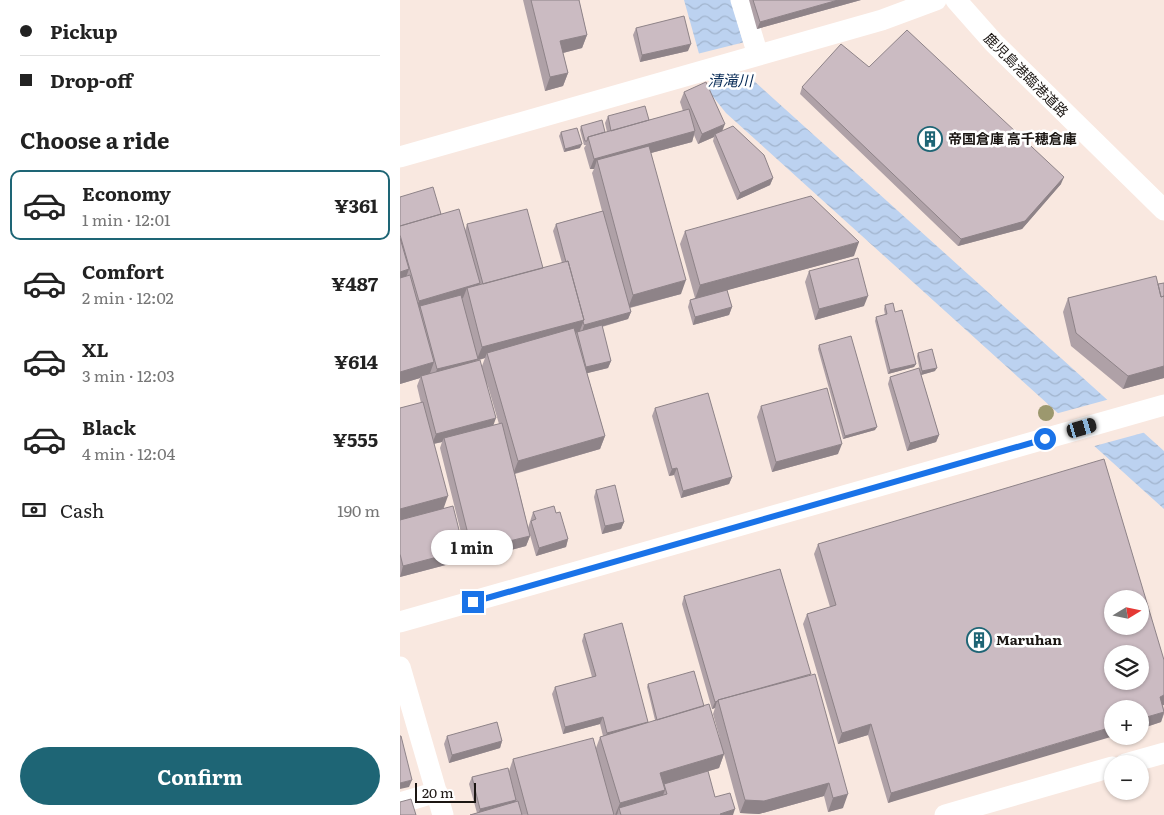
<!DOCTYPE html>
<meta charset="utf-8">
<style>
:root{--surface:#fff;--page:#f2f2f2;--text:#222;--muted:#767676;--line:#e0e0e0;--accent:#1e6575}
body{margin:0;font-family:Literata,"Noto Sans JP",serif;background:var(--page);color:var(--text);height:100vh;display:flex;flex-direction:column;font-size:19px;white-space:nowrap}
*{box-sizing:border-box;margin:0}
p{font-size:16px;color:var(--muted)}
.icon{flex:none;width:28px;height:28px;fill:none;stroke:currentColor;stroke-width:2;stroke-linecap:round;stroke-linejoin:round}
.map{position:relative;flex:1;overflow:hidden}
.side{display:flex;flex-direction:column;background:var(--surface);width:400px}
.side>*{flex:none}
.banner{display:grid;align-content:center;height:110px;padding:0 20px;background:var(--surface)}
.needle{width:32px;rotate:80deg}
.fabs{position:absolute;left:704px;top:590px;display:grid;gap:10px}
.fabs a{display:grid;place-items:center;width:45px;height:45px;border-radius:50%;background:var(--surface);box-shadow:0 1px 4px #0004;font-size:25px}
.scale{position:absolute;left:15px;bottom:12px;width:61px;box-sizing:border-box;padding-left:5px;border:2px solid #1b1613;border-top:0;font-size:14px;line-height:18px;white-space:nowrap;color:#1b1613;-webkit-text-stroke:4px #fff;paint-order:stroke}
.end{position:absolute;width:22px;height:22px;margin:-11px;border:6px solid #1a73e8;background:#fff;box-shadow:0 0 0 2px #fff}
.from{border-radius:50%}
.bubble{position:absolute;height:35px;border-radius:18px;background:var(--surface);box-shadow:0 1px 4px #0004;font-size:16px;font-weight:700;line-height:35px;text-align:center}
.car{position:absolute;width:15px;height:30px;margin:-15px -8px;border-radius:6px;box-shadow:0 0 4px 1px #0007;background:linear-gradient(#222 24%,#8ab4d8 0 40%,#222 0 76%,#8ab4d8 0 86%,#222 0)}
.banner b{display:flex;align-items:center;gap:18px;height:48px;font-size:19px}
.banner b+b{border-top:1px solid var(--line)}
.banner i{width:12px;height:12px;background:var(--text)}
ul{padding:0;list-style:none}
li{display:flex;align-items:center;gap:15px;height:70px;margin:0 10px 8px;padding:0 10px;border:2px solid transparent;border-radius:10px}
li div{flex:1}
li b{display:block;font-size:19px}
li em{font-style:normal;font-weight:700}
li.on{border-color:var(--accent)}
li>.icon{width:45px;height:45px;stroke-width:1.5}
h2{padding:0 20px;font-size:22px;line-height:60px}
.pay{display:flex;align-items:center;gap:12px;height:55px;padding:0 20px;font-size:19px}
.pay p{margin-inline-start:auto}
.primary-button{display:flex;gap:10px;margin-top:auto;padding:10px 20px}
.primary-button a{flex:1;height:58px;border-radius:30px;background:var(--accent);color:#fff;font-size:20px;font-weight:700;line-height:58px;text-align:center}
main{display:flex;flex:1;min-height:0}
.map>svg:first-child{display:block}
</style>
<main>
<section class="side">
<div class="banner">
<b><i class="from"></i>Pickup</b>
<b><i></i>Drop-off</b>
</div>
<h2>Choose a ride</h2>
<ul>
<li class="on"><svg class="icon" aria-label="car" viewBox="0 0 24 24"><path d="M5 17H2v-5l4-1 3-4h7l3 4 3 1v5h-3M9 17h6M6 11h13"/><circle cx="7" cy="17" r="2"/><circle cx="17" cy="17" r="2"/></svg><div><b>Economy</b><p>1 min · 12:01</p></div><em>¥361</em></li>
<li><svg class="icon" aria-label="car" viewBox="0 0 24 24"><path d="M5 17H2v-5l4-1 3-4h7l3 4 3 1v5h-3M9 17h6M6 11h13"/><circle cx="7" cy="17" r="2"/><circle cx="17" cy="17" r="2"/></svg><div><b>Comfort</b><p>2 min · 12:02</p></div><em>¥487</em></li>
<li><svg class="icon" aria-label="car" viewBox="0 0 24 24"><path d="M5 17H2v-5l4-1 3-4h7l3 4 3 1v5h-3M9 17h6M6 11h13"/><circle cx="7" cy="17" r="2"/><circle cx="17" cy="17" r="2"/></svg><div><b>XL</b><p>3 min · 12:03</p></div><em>¥614</em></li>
<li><svg class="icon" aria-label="car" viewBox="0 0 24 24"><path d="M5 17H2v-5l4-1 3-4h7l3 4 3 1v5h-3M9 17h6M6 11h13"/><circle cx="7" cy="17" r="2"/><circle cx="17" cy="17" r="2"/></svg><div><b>Black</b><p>4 min · 12:04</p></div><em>¥555</em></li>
</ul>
<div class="pay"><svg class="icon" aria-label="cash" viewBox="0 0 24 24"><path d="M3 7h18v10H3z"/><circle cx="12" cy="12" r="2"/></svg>Cash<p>190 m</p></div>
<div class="primary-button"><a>Confirm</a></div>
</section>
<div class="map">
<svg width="764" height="815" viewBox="0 0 764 815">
<defs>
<pattern id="water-waves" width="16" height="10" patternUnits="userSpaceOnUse" patternTransform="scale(1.25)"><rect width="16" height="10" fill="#bcd2f0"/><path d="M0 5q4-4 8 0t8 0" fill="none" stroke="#a1b4cd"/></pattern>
</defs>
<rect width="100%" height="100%" fill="#f9e8e0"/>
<path fill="url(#water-waves)" d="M284 0H331L354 81 764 451V509L326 113 310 93Z"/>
<path fill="#f9e8e0" d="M345 42 355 75 306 88 297 54Z
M710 399 746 432 691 447 655 414Z"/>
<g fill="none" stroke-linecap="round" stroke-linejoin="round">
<path stroke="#fff" stroke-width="21" d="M341 0 358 55
M556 0 594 43 764 210
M0 157 482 20 536 0
M0 622 764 405
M0 667 43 815
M725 764 764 753
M0 803 37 792
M545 815 712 767"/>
</g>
<circle fill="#9c986e" cx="646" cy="413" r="8"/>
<path fill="#afa1a7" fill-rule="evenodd" d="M123 0H179L187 35 182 48 163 53 168 73 163 86 145 91Z
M349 0H461L357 29Z
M236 28 288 51 240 62 233 35Z
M469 67 661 184 622 229 558 246 400 94 402 87Z
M284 92 322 131 373 178 370 185 337 200 313 141 314 137 298 144 294 135 292 142 251 153 281 294 230 308 231 312 228 319 202 327 211 361 208 368 187 373 205 436 200 449 115 474 130 536 126 546 68 561 40 448 42 442 34 444 43 508 61 561 0 577V408L21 403 17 386 20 378 0 384V197L41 214 65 231 67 224 143 268 162 263 153 231 156 224 202 211 192 173 194 169H190L184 148 186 145H184L180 130 181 126 205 132H207L205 123 208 116 249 120 283 111 280 102ZM85 358 82 366 77 361ZM87 383 99 424 93 425Z
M161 132 180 148 164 152 159 136Z
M285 231 454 256 327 290 332 307 329 315 293 325 288 307 290 300 295 298 280 244Z
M409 271 464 306 415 320 405 282Z
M764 283V378L723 389 671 346 663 312 668 298 758 284Z
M485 305 495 312 516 364 514 367 488 374 475 321 476 317 485 315 484 309Z
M419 345 475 430 443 439 418 349Z
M518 353 535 371 521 375 539 435 536 442 507 451 488 384 490 377 520 371 517 356Z
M361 406 438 454 372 472 357 417Z
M255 408 332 477 329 484 281 498 274 475 269 476 252 416Z
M196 490 224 522 221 529 202 534 194 497Z
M133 512 156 513 168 539 166 547 136 556 128 528Z
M418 544 764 660V705H763L764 710V714L761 722 740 729V709L488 803 468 735 438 744 403 624 407 614 430 607 414 554Z
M380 569 443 808 428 812 424 796 359 814 340 813 324 754 319 768 302 773 315 797 333 815H214L209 798 214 815H70L77 813 69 784 72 777 109 771 113 759 196 748 200 737 203 736 200 724 163 734 152 694 155 687 192 677 182 641 184 634 248 723 255 720 247 687 248 684 304 706 320 739 313 714 315 708 312 709 282 604 284 596Z
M47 736 102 741 100 748 49 763 44 744Z"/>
<path fill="#8e8388" d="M438 0H461L357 29 360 22Z
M187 35 182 48 155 55 160 41Z
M291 44 288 51 240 62 242 55Z
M168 73 163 86 145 91 150 77Z
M325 124 321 134H315L314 137 298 144 302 134Z
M295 131 292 142 199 167 197 160 194 169H190L194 159Z
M182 144 180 148 164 152 165 149Z
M664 177 661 184 622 229 558 246 561 239Z
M373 178 370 185 337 200 340 193Z
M459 242 454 256 295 299 300 285Z
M9 269 4 283 0 284V272Z
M286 280 281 294 228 308 233 295Z
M80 283 76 294 67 288 63 298 21 310 20 306 19 311 15 312 19 301Z
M468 296 464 306 415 320 419 309Z
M332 307 329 315 293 325 295 317Z
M231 312 228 319 182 332 184 325Z
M184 320 179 333 177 332 176 334 88 357 87 353 85 358 77 360 33 380 37 369 77 359 82 347Z
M211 361 208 368 184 374 186 367Z
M34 362 29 376H21L20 378 0 384V372Z
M516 364 514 367 488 374 490 370Z
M764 366V378L723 389 728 376Z
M537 368 535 371 521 375 522 371Z
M96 418 92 429 44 438 42 442 32 444 36 434Z
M477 427 475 430 443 439 445 436Z
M539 435 536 442 507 451 510 443Z
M205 436 200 449 113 474 118 461Z
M442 444 438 454 372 472 376 462Z
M277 468 274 475 269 476 272 469Z
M332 477 329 484 281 498 283 491Z
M48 496 43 510 0 521V509Z
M224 522 221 529 202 534 205 526Z
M130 536 126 546 68 561 72 550Z
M168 539 166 547 136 556 139 548Z
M64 550 61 561 0 577 3 566Z
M764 695V705L756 707 760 697Z
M317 701 315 708 312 709 315 702Z
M764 712 761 722 740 729V719Z
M203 717 200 724 163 734 165 727Z
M248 722 204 740 207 733Z
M471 724 468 735 438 744 442 733Z
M712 727V736H714L488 803 491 793Z
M102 741 100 748 49 763 52 755Z
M324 754 319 768 255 787 260 773Z
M12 780 9 787 0 789V783Z
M429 783 424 796 359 814 340 813 345 800Z
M265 790 260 803 219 808 217 815H215L220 803Z
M448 794 443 808 428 812 433 798Z
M116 800 113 807 78 815 80 809Z
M335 809 333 815H320V814Z"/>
<path fill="#cbbbc2" stroke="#8e8388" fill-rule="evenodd" d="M131 0H179L187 35 160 41 168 73 150 77Z
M353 0H438L360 22Z
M284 16 291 44 242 55 236 28Z
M507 30 664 177 625 221 561 239 402 87 441 44 469 67Z
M306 82 325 124 302 134 284 92Z
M245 106 249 120 211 131 208 116Z
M289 109 295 131 194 159 188 137Z
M202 120 205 132 188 137 187 141H185L181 126Z
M333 126 364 155 373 178 340 193 315 134Z
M177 128 182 144 165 149 161 132Z
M249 146 286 280 233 295 197 160Z
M33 187 41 214 0 226V197Z
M411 196 459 242 300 285 285 231Z
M59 209 80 283 19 301 0 235V226Z
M127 209 143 268 83 284 67 224Z
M203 211 231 312 184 325 183 321 184 320 168 261 166 262 156 224Z
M0 238 9 269 0 272Z
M458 258 468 296 419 309 409 271Z
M168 261 184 320 82 347 67 288Z
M10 275 34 362 0 372V278Z
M756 276 761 297 764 296V366L728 376 676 333 668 298Z
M764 283V296L761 297 758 284Z
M327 290 332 307 295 317 290 300Z
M61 295 78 359 37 369 20 306Z
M493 303 495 312 502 310 516 364 490 370 476 317 487 314 485 305Z
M202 325 211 361 186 367 177 332Z
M174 328 205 436 118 461 87 353Z
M451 336 477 427 445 436 419 345Z
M532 349 537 368 522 371 518 353Z
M80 360 96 418 36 434 21 376Z
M519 368 539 435 510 443 490 377Z
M427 388 442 444 376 462 361 406Z
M308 393 332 477 283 491 277 468 272 469 255 408Z
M23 402 48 496 0 509V408Z
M102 423 130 536 72 550 44 438Z
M704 459 764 660V695L760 697 764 712 740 719V709H712V727L491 793 471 724 442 733 407 614 436 605 418 544ZM712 599H740V626H712ZM712 654H740V681H712Z
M215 485 224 522 205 526 196 490Z
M53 506 64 550 3 566 0 554V520Z
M154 506 156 513 160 512 168 539 139 548 131 521 136 519 133 512Z
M380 569 411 674 318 700V701L315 702 284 596Z
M222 623 248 722 207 733 203 717 165 727 155 687 196 676 184 634Z
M294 671 304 706 257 720 248 684Z
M415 674 448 794 433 798 429 783 364 801 345 800 318 700Z
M309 704 324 754 260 773 265 790 220 803 200 737Z
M97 722 102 741 52 755 47 736Z
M0 736H1L12 780 0 783Z
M193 738 214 815H128L113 759Z
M108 768 116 800 80 809 72 777Z
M308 771 315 797 330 793 335 809 320 814 321 815H221L219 808 267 794 264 784Z
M11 799 16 815H0V802Z
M118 801 122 815H70Z"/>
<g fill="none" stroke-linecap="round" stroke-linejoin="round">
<path stroke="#1a73e8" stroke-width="6" d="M73 602 645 439"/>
</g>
<defs>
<symbol id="building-ring" viewBox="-11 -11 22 22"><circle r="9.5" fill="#fff" stroke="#1e6575" stroke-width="1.5"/><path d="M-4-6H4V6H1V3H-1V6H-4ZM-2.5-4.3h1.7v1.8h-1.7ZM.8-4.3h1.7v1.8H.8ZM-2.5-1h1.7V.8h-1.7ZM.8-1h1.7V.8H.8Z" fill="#1e6575"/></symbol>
</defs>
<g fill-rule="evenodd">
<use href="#building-ring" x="516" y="125" width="28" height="28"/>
<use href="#building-ring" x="565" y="626" width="28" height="28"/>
</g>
<g text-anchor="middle" stroke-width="5" stroke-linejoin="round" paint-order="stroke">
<g font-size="14" fill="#1b1613" stroke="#fff">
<text transform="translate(626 75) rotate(45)" y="5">鹿児島港臨港道路</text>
</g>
<g font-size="14" font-weight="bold" fill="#1b1613" stroke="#fff" text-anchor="start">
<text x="548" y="144">帝国倉庫 高千穂倉庫</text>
<text x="596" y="645">Maruhan</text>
</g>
<g font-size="15" font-style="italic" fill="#062a56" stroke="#fff">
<text x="330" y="86">清滝川</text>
</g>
</g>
</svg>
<div class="fabs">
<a><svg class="needle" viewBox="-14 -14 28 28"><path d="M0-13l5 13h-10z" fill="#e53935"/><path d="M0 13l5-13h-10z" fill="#767676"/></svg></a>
<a><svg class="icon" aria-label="layers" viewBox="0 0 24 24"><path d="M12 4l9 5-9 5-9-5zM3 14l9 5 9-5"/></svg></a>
<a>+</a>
<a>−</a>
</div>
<div class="scale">20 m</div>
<i class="end from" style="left:645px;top:439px"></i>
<i class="end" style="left:73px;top:602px"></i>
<div class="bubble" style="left:31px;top:530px;width:82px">1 min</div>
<i class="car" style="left:682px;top:428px;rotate:74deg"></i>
</div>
</main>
